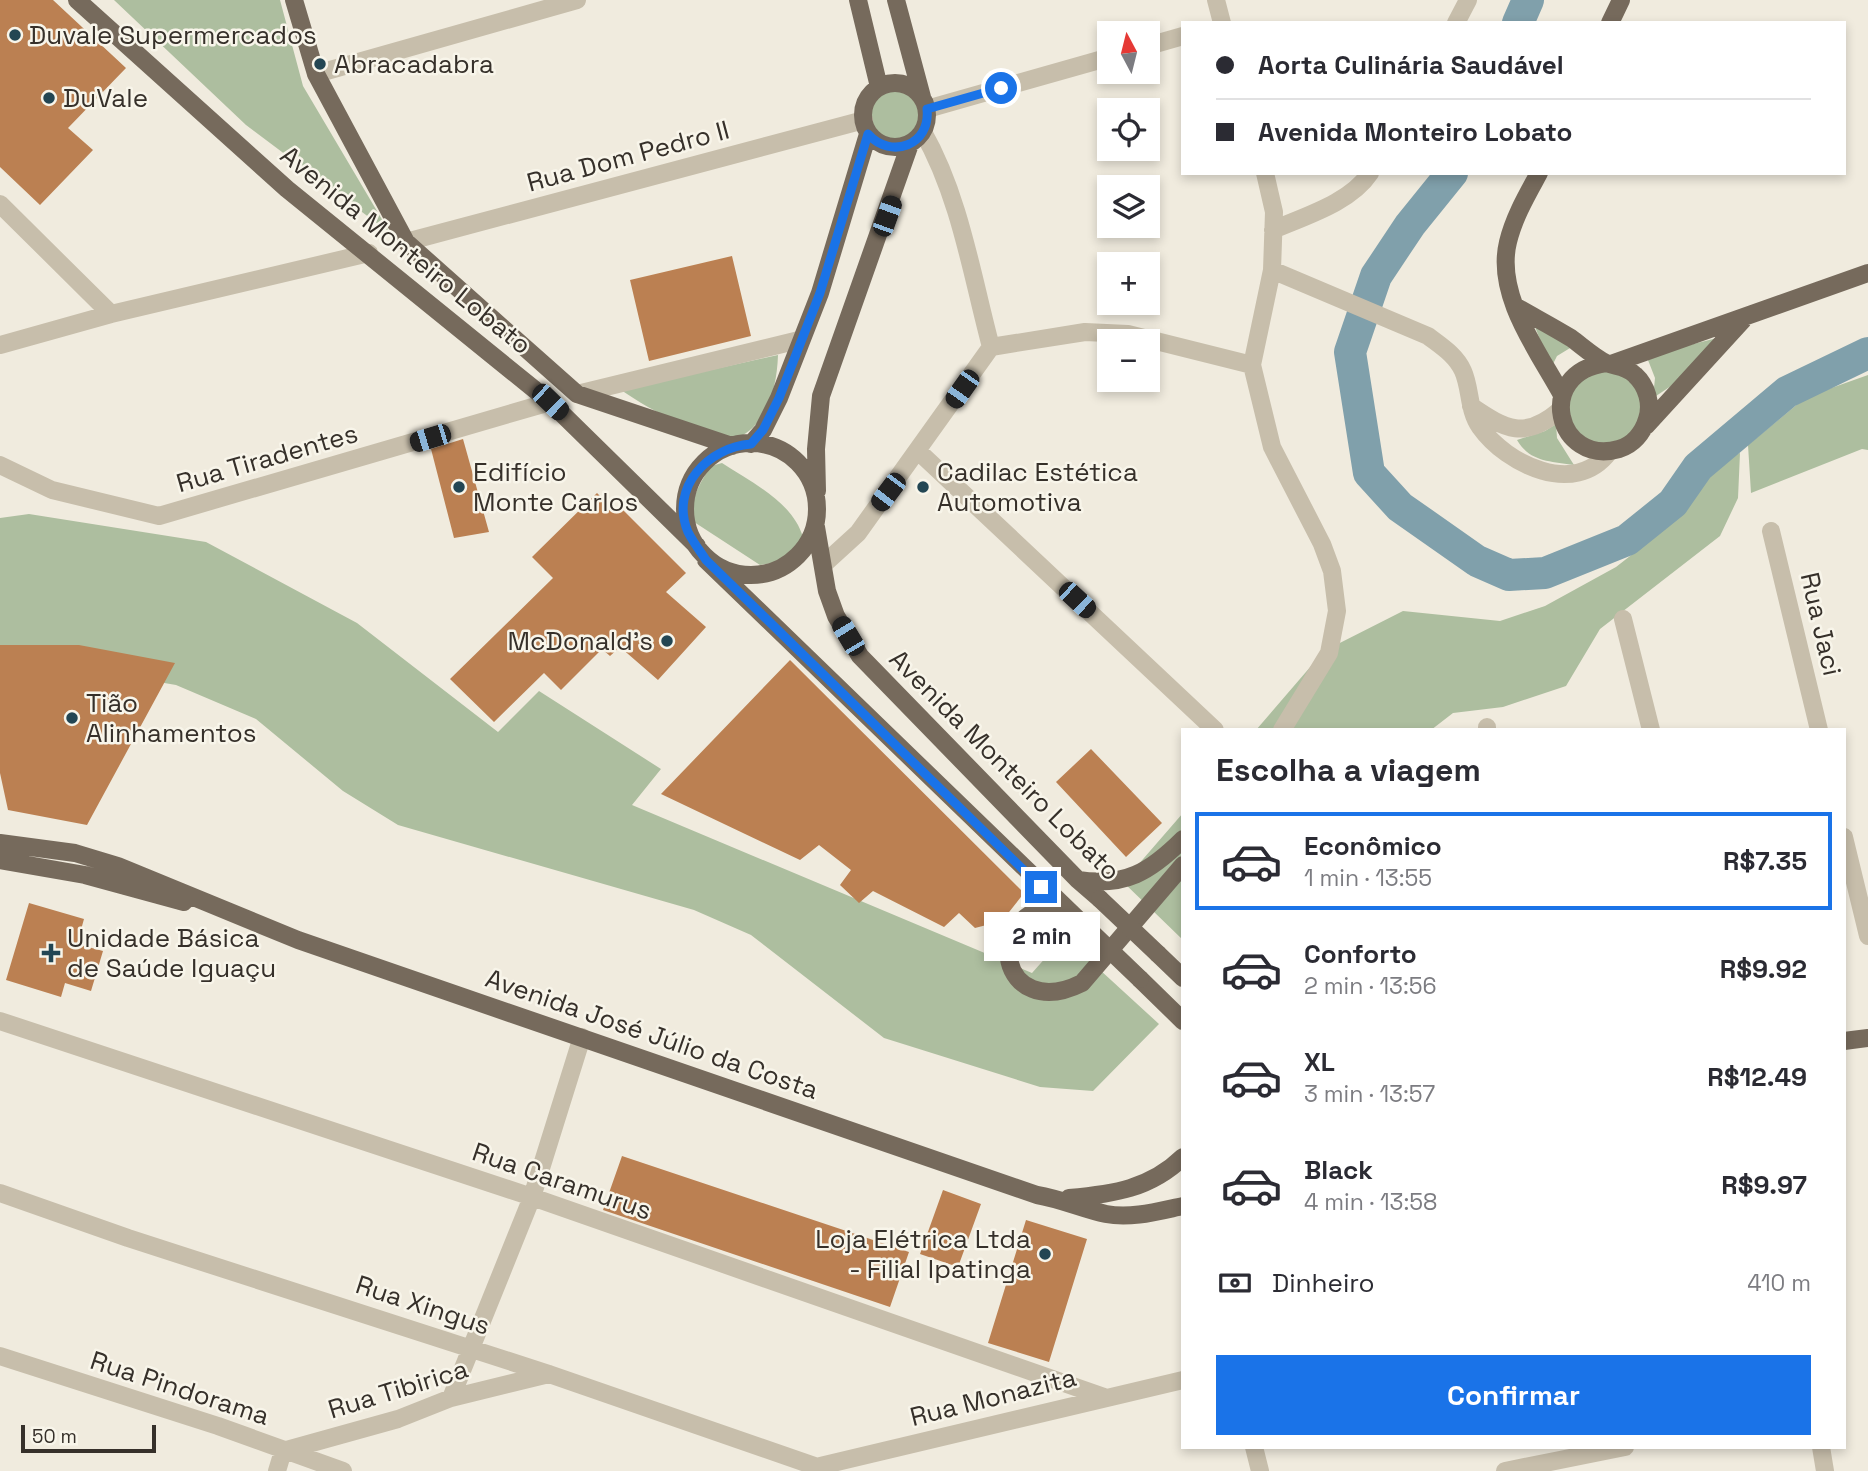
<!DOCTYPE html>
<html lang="pt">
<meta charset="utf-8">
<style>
:root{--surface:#fff;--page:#f2f2f3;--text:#2b2b33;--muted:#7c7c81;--line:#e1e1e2;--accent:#1a73e8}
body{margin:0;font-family:"Space Grotesk",sans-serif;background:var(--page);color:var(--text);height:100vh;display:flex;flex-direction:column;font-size:26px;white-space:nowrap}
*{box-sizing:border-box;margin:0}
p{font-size:23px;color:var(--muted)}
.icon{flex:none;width:38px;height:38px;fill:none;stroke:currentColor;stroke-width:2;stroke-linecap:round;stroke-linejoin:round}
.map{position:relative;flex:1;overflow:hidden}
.drawer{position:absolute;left:1181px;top:728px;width:665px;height:721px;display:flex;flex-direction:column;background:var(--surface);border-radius:0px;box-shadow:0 4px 10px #0003}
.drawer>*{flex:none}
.hud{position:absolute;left:1181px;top:21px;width:665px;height:154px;border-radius:0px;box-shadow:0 4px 10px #0003;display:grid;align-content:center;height:154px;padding:0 35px;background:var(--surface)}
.needle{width:46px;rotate:353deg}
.controls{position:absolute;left:1097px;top:21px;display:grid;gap:14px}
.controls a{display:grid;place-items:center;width:63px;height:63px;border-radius:0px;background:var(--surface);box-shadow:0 4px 10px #0003;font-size:35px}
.scale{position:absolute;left:21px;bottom:18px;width:135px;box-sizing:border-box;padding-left:7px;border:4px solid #36302a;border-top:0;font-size:19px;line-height:24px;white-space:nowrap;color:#36302a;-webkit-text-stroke:5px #f8f5ea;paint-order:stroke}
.end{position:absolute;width:32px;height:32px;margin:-16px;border:9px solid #1a73e8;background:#fff;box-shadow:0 0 0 4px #fff}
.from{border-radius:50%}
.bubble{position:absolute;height:49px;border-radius:0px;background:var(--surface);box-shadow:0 4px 10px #0003;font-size:23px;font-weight:700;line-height:49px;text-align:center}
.car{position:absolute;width:21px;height:42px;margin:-21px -10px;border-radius:9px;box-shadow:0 0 5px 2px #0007;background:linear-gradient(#222 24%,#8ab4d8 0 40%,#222 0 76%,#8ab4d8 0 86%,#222 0)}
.hud b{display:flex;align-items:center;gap:24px;height:66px;font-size:26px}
.hud b+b{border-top:2px solid var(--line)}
.hud i{width:18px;height:18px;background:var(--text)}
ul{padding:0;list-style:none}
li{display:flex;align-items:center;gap:21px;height:98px;margin:0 14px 10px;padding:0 21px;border:4px solid transparent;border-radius:0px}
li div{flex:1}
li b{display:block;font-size:26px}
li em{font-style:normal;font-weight:700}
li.current{border-color:var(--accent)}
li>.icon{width:63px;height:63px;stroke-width:1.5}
h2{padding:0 35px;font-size:32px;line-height:84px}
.pay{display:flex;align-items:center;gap:18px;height:77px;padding:0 35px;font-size:26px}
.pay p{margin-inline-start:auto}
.action{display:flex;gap:14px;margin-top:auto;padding:14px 35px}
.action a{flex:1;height:80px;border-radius:0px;background:var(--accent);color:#fff;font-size:28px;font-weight:700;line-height:80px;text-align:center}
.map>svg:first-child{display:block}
</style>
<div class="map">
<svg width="1868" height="1471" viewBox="0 0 1868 1471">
<rect width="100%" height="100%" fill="#f0ebde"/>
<path fill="#adbe9f" d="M114 0H280L303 86 390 233 246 125Z
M870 116a25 25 0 1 1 50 0a25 25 0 1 1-50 0Z
M1532 319 1575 345 1557 356 1551 368Z
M1717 338 1680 380 1653 398 1655 378 1648 360 1658 353Z
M778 355C777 386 768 425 737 438 695 434 655 413 621 390Z
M1569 407a37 37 0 1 1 74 0a37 37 0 1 1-74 0Z
M1868 375V450L1862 449 1751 493 1748 445 1806 397Z
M1556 424 1557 438 1574 465C1550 461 1530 462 1517 440L1545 431Z
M1740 453 1738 498 1720 536 1600 629 1566 686 1503 707 1453 713 1431 730H1256L1324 651 1403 611 1500 621 1545 606 1616 567 1666 528 1718 459Z
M722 463C752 483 792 501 803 537L782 561 760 565 691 520C691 498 699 484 711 466Z
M29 514 206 542 357 623 498 732 539 691 661 769 632 805 1032 973 1064 937 1159 1024 1093 1091 1040 1087 884 1038 751 935 694 910 398 825 343 791 256 719 176 685 94 671H0V518Z
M1183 813V940L1121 880 1124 881Z"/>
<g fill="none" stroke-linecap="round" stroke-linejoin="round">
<path stroke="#80a0ab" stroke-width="32" d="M1518 23 1528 0
M1452 173 1410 225 1376 276 1350 352 1369 473 1400 507 1477 561 1509 575 1545 573 1627 540 1673 503 1698 467 1787 392 1868 353"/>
</g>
<path fill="#bb8052" d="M0 0H53L126 68 68 128 93 150 40 205 0 167Z
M732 256 751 336 649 361 630 280Z
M463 439 489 532 454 538 431 449Z
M597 493 616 512 621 508 686 573 666 592 706 627 658 680 620 647 610 656 602 649 561 690 544 673 494 722 450 679 553 578 532 557Z
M0 645H79L175 663 87 825 8 810 0 773Z
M790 660 1024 893 1002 921 975 928 959 913 944 927 873 891 859 903 840 885 851 870 819 845 800 860 661 794Z
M1091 749 1162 823 1126 857 1056 782Z
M29 903 84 919 77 944 103 951 91 991 65 983 61 997 6 980Z
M622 1156 909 1252 890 1307 603 1210Z
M943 1190 981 1204 958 1267 920 1254Z
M1026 1220 1087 1239 1049 1362 988 1343Z"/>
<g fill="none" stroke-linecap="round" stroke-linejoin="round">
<path stroke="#c7beab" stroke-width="18" d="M1216 0 1222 23
M1456 23 1468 0
M1148 46 1183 36
M316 74 577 0
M927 109 1110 57
M923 132C960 197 972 276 991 347
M1265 173 1274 212 1272 270 1252 365 1272 447 1322 544 1332 571 1337 611 1329 653 1282 730
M0 204 111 314
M1273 230C1305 216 1350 203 1370 173
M406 242 864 120
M1272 270 1428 336C1441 346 1456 355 1463 371 1471 389 1468 410 1480 427 1507 465 1575 497 1609 452
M0 345 111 314 369 253
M991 347 1085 332 1128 334 1252 365
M577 394 799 340
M1471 406C1506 430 1525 440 1560 410
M918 451 1215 730
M0 465 52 490 159 516 550 402
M1771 531 1819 730
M824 564 858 533 991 347
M1623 619 1651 730
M1487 727V730
M1844 837 1868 936
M0 1021 532 1197 1104 1397
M0 1193 128 1238 549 1374 829 1471
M0 1356 218 1426 343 1471
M451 1398 532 1197 582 1037
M1254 1447 1260 1471
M1821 1447 1825 1471
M816 1467 1183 1380
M277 1471 283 1451 398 1419 451 1398 549 1374
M1505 1471 1625 1447"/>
<path stroke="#766a5c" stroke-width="18" d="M77 0 287 189 550 402 697 546
M294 0 316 74 406 242 577 394 732 446
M858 0 879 87
M896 0 922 97
M1610 23 1621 0
M863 115a32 32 0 1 1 64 0a32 32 0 1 1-64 0Z
M1539 173C1527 195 1514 217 1508 242 1495 295 1538 351 1562 395
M1515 306C1534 317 1553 327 1571 338 1582 346 1594 357 1606 363 1616 367 1626 366 1635 375 1647 386 1652 404 1647 419 1643 433 1633 445 1619 449 1557 467 1533 373 1606 363
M1611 364 1868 273
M1646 426 1743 320
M685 509a66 66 0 1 1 132 0a66 66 0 1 1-132 0Z
M751 444 763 430 779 398 820 293 868 134
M817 491 816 449 821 396 910 144
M816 527 827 591 836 616 860 656 1078 880 1100 899
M706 560 1091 932
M0 843 75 853 118 866 298 940 1037 1195C1061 1199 1083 1209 1106 1214 1131 1219 1159 1211 1183 1206
M0 860 85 875 184 902
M1078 880C1125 887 1150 872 1183 839
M1060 906C978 911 1000 1024 1082 983L1183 865
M1158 954 1183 978
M1140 979 1183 1021
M1844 1041 1868 1038
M1069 1198C1113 1194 1150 1189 1183 1157"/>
<path stroke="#766a5c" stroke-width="18" d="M1100 899 1158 954
M1091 932 1140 979"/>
</g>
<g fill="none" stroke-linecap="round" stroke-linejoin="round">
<path stroke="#1a73e8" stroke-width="9" d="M1001 88 927 109C931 145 891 160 868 134L820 293 779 398 763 430 751 444C709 447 669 487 688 532 693 542 700 551 706 560L1041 887"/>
</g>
<g fill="#234653" stroke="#f8f5ea" stroke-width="2.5">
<circle cx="15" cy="35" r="7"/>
<circle cx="320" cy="64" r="7"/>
<circle cx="49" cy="98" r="7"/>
<circle cx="459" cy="487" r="7"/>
<circle cx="923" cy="487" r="7"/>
<circle cx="667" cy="641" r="7"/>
<circle cx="72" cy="718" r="7"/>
<path d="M47.5 942.5h7v7h7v7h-7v7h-7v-7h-7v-7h7z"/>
<circle cx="1045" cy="1254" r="7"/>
</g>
<g text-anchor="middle" stroke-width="5" stroke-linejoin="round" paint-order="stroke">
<g font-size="26" fill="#36302a" stroke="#f8f5ea" text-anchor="start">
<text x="29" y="44">Duvale Supermercados</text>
<text x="334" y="73">Abracadabra</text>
<text x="63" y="107">DuVale</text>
<text x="473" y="481">Edifício<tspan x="473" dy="30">Monte Carlos</tspan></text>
<text x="937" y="481">Cadilac Estética<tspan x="937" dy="30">Automotiva</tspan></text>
<text x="653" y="650" text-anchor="end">McDonald's</text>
<text x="86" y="712">Tião<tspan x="86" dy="30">Alinhamentos</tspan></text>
<text x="67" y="947">Unidade Básica<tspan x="67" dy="30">de Saúde Iguaçu</tspan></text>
<text x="1031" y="1248" text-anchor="end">Loja Elétrica Ltda<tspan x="1031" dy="30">- Filial Ipatinga</tspan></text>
</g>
<g font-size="26" fill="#36302a" stroke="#f8f5ea">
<text transform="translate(628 156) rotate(-15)" y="9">Rua Dom Pedro II</text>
<text transform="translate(406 250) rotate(39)" y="9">Avenida Monteiro Lobato</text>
<text transform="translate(267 458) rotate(-16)" y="9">Rua Tiradentes</text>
<text transform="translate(1821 624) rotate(77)" y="9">Rua Jaci</text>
<text transform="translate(1005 765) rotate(45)" y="9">Avenida Monteiro Lobato</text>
<text transform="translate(652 1034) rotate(19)" y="9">Avenida José Júlio da Costa</text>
<text transform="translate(562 1181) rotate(19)" y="9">Rua Caramurus</text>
<text transform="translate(423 1305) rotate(18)" y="9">Rua Xingus</text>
<text transform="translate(180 1388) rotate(18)" y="9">Rua Pindorama</text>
<text transform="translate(398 1389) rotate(-17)" y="9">Rua Tibirica</text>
<text transform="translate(993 1397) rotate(-14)" y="9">Rua Monazita</text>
</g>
</g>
</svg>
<div class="controls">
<a><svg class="needle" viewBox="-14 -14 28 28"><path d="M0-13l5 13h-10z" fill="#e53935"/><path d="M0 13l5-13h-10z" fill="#7c7c81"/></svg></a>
<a><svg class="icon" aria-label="locate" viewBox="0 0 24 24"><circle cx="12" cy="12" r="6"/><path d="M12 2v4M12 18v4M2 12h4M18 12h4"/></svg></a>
<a><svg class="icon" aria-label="layers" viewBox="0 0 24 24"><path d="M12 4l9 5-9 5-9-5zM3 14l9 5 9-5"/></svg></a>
<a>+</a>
<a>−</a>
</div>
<div class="scale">50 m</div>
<i class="end from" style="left:1001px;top:88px"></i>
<i class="end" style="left:1041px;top:887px"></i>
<div class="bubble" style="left:984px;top:912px;width:116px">2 min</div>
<i class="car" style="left:887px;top:216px;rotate:20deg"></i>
<i class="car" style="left:962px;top:389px;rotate:215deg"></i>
<i class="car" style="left:550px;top:402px;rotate:134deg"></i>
<i class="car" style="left:430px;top:438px;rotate:253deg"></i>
<i class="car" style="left:888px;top:492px;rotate:217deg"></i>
<i class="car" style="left:1077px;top:600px;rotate:133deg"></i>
<i class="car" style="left:848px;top:636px;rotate:329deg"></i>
<div class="hud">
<b><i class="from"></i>Aorta Culinária Saudável</b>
<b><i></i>Avenida Monteiro Lobato</b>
</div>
<section class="drawer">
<h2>Escolha a viagem</h2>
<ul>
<li class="current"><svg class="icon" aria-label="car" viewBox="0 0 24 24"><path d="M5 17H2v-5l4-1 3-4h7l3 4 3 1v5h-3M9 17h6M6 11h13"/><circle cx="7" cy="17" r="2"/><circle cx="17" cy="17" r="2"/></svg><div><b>Econômico</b><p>1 min · 13:55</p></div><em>R$7.35</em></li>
<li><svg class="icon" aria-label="car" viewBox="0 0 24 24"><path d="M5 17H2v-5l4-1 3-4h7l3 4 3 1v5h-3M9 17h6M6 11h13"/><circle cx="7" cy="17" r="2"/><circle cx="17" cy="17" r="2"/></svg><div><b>Conforto</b><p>2 min · 13:56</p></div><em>R$9.92</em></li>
<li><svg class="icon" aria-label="car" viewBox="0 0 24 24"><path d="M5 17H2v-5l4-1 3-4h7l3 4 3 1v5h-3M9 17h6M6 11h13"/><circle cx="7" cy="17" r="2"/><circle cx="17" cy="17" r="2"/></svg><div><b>XL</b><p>3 min · 13:57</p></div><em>R$12.49</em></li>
<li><svg class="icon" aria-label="car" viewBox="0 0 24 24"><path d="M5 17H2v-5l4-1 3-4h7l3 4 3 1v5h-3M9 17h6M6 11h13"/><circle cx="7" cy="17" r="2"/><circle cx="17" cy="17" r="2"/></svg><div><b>Black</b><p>4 min · 13:58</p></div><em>R$9.97</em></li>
</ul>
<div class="pay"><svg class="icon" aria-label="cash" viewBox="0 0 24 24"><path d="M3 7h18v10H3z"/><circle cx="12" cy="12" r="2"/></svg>Dinheiro<p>410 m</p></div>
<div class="action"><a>Confirmar</a></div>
</section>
</div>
